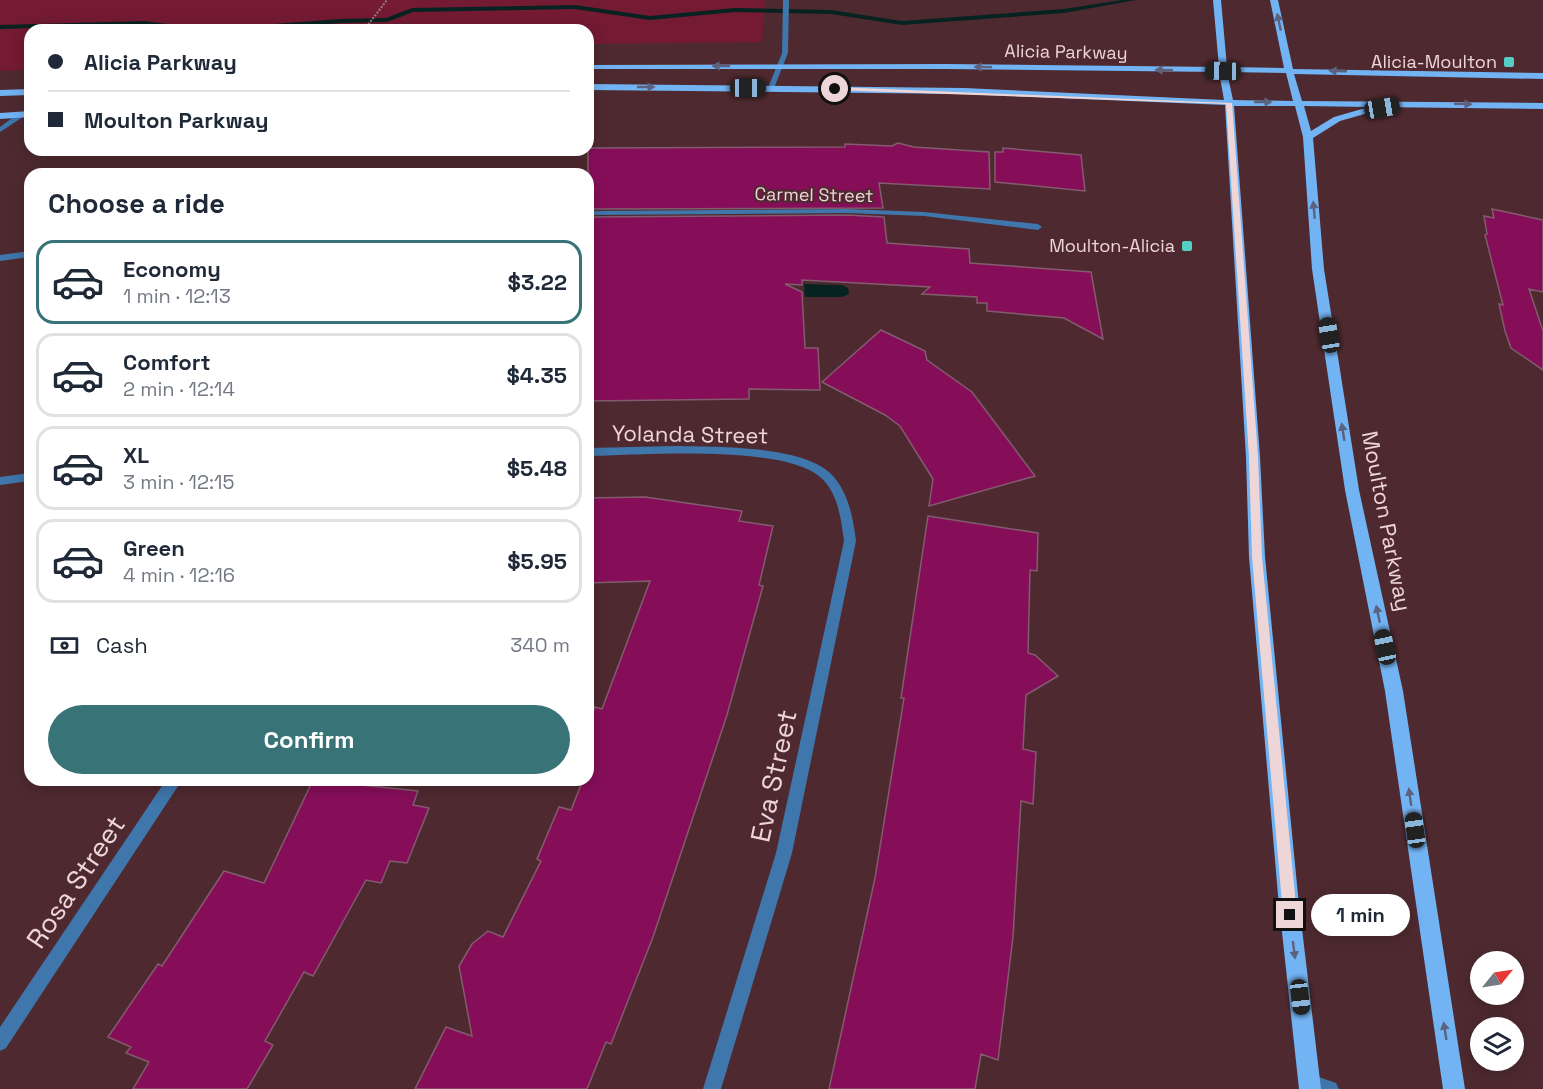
<!DOCTYPE html>
<meta charset="utf-8">
<style>
:root{--surface:#fff;--page:#f6f6f7;--text:#1f2937;--muted:#747a83;--line:#e0e1e3;--accent:#377377}
body{margin:0;font-family:"Space Grotesk",sans-serif;background:var(--page);color:var(--text);height:100vh;display:flex;flex-direction:column;font-size:22px;white-space:nowrap}
*{box-sizing:border-box;margin:0}
p{font-size:20px;color:var(--muted)}
.icon{flex:none;width:33px;height:33px;fill:none;stroke:currentColor;stroke-width:2;stroke-linecap:round;stroke-linejoin:round}
.map{position:relative;flex:1;overflow:hidden}
.drawer{position:absolute;left:24px;top:168px;width:570px;height:618px;display:flex;flex-direction:column;background:var(--surface);border-radius:18px;box-shadow:0 3px 15px #0003}
.drawer>*{flex:none}
.guide{position:absolute;left:24px;top:24px;width:570px;height:132px;border-radius:18px;box-shadow:0 3px 15px #0003;display:grid;align-content:center;height:132px;padding:0 24px;background:var(--surface)}
.needle{width:39px;rotate:60deg}
.fabs{position:absolute;left:1470px;top:951px;display:grid;gap:12px}
.fabs a{display:grid;place-items:center;width:54px;height:54px;border-radius:50%;background:var(--surface);box-shadow:0 3px 15px #0003;font-size:30px}
.end{position:absolute;width:27px;height:27px;margin:-14px;border:8px solid #eed5d8;background:#111;box-shadow:0 0 0 3px #111}
.from{border-radius:50%}
.bubble{position:absolute;height:42px;border-radius:21px;background:var(--surface);box-shadow:0 3px 15px #0003;font-size:20px;font-weight:700;line-height:42px;text-align:center}
.car{position:absolute;width:18px;height:36px;margin:-18px -9px;border-radius:8px;box-shadow:0 0 4px 2px #0007;background:linear-gradient(#222 24%,#8ab4d8 0 40%,#222 0 76%,#8ab4d8 0 86%,#222 0)}
.guide b{display:flex;align-items:center;gap:21px;height:57px;font-size:22px}
.guide b+b{border-top:2px solid var(--line)}
.guide i{width:15px;height:15px;background:var(--text)}
ul{padding:0;list-style:none}
li{display:flex;align-items:center;gap:18px;height:84px;margin:0 12px 9px;padding:0 12px;border:3px solid var(--line);border-radius:18px}
li div{flex:1}
li b{display:block;font-size:22px}
li em{font-style:normal;font-weight:700}
li.on{border-color:var(--accent)}
li>.icon{width:54px;height:54px;stroke-width:1.5}
h2{padding:0 24px;font-size:27px;line-height:72px}
.pay{display:flex;align-items:center;gap:15px;height:66px;padding:0 24px;font-size:22px}
.pay p{margin-inline-start:auto}
.cta{display:flex;gap:12px;margin-top:auto;padding:12px 24px}
.cta a{flex:1;height:69px;border-radius:36px;background:var(--accent);color:#fff;font-size:24px;font-weight:700;line-height:69px;text-align:center}
.map>svg:first-child{display:block}
</style>
<div class="map">
<svg width="1543" height="1089" viewBox="0 0 1543 1089">
<rect width="100%" height="100%" fill="#4e2a30"/>
<path fill="#741a33" d="M0 0H765L762 42 588 44V30H30V70L0 71Z"/>
<path fill="#072321" d="M804 284 842 285 848 288 849 294 842 297H805Z"/>
<g fill="none" stroke-linecap="round" stroke-linejoin="round">
<path fill="#072321" fill-rule="evenodd" d="M1122 0H1136L1064 13 902 25 831 14 735 12 650 20 575 9 413 12 387 22 341 23 244 30H184L144 25 0 29V25L144 21 191 27H232L341 19 386 18 412 8 575 5 650 16 735 8 831 10 902 21 1064 9Z"/>
</g>
<path fill="#860e59" stroke="#825c6e" stroke-width="1.5" d="M898 143 914 147 989 152 990 189 879 183 883 208 588 209V148L845 147V144L892 146Z
M1003 148 1081 155 1085 191 995 182V152H1003Z
M1492 209 1543 220V292L1529 289 1543 331V370L1511 348 1505 331 1499 304 1503 305 1485 235 1487 234 1484 216 1494 218Z
M847 215 884 217 887 243 969 249 970 263 1091 272 1103 339 1064 318 987 311V303H977V297L922 294 930 287 802 280V285L785 284 802 292 805 348H818L820 390 749 389V399L588 401V217Z
M881 330 925 351 927 360 972 392 1035 476 929 506 933 479 900 426 885 415 822 382Z
M645 497 742 511 739 521 773 526 759 585 763 586 727 715 653 937 611 1044 606 1042 587 1089H415L446 1027 472 1036 459 966 472 944 488 931 503 937 541 861 537 859 559 807 571 810 583 780H588V723L595 707 602 709 650 581 588 583V498Z
M928 516 1038 533 1037 571 1030 570 1028 653 1035 655 1058 676 1026 695 1023 749 1036 752 1033 804 1021 801 1013 937 998 1060 981 1054 975 1089H829L875 878 904 698H901Z
M313 780 418 791 413 805 429 808 407 863 390 861 381 883 366 880 313 976 304 972 265 1041 273 1045 247 1089H133L149 1062 126 1053 131 1047 108 1037 158 964 162 966 224 871 264 883Z"/>
<g fill="none" stroke-linecap="round" stroke-linejoin="round">
<path stroke="#9b7d81" stroke-width="2" stroke-dasharray="2 1.5" stroke-linecap="butt" d="M364 30 387 0"/>
<path fill="#3f76ab" fill-rule="evenodd" d="M783 0H789L788 53 774 88 771 90 768 88 782 53Z
M19 113 26 115 0 132V127Z
M847 209 924 212 1038 224 1042 227 1038 230 924 216 847 213 588 215V211Z
M30 251V257L0 261V255Z
M676 446C716 447 799 445 830 473 848 490 853 517 856 541L792 853 721 1089H703L776 853 844 541C841 519 838 492 820 477 781 444 641 455 588 456V448Z
M30 473V481L0 485V477Z
M166 780H182L6 1048 0 1051V1027Z
M1310 1074 1336 1083 1339 1089H1303L1301 1083 1304 1077Z"/>
<path fill="#72b3f3" fill-rule="evenodd" d="M1213 0H1221L1227 67 1284 68 1270 0H1278L1293 69 1543 73V79L1294 74 1302 101 1543 103V109L1375 107V111L1340 121 1313 138 1324 269 1359 490 1403 691 1465 1089H1443L1385 691 1345 490 1312 269 1303 137 1295 106H1234L1260 457 1265 557 1298 895 1321 1089H1299L1278 895 1249 557 1246 457 1225 105 964 94 588 90V84L964 88 1224 100 1219 72 946 69H588V65L946 64 1219 67ZM1227 72 1286 73 1293 101 1233 100ZM1304 106 1369 107 1334 117 1311 131Z
M30 89V95L0 96V90Z
M30 111V117L0 119V113Z"/>
</g>
<defs><path id="oneway-solid" d="M-6-.8H1V-3.2L6.5 0L1 3.2V.8H-6Z" transform="scale(1.5)"/></defs>
<g fill="#5c617e">
<use href="#oneway-solid" transform="translate(1279 22) rotate(-102)"/>
<use href="#oneway-solid" transform="translate(721 66) rotate(180)"/>
<use href="#oneway-solid" transform="translate(983 67) rotate(-179)"/>
<use href="#oneway-solid" transform="translate(1164 70) rotate(-179)"/>
<use href="#oneway-solid" transform="translate(1338 71) rotate(-178)"/>
<use href="#oneway-solid" transform="translate(646 87)"/>
<use href="#oneway-solid" transform="translate(1263 102)"/>
<use href="#oneway-solid" transform="translate(1463 104) rotate(1)"/>
<use href="#oneway-solid" transform="translate(1314 210) rotate(-95)"/>
<use href="#oneway-solid" transform="translate(1343 432) rotate(-99)"/>
<use href="#oneway-solid" transform="translate(1378 614) rotate(-102)"/>
<use href="#oneway-solid" transform="translate(1410 797) rotate(-98)"/>
<use href="#oneway-solid" transform="translate(1294 950) rotate(83)"/>
<use href="#oneway-solid" transform="translate(1445 1031) rotate(-99)"/>
</g>
<path fill="#eed5d8" d="M835 87 1232 103 1258 457 1262 557 1297 915 1295 920H1285L1283 915 1252 557 1249 457 1226 104 833 90Z"/>
<g fill="#55cec6" stroke="#4e2a30" stroke-width="2">
<rect x="1503" y="56" width="12" height="12" rx="3"/>
<rect x="1181" y="240" width="12" height="12" rx="3"/>
</g>
<g text-anchor="middle" stroke-width="4.5" stroke-linejoin="round" paint-order="stroke">
<g font-size="18" fill="#eed5d8" stroke="#4e2a30">
<text transform="translate(1066 52) rotate(1)" y="6">Alicia Parkway</text>
<text transform="translate(814 195) rotate(1)" y="6">Carmel Street</text>
</g>
<g font-size="18" fill="#eed5d8" stroke="#4e2a30" text-anchor="end">
<text x="1497" y="68">Alicia-Moulton</text>
<text x="1175" y="252">Moulton-Alicia</text>
</g>
<g font-size="22" fill="#eed5d8" stroke="#4e2a30">
<text transform="translate(690 434) rotate(1)" y="8">Yolanda Street</text>
<text transform="translate(1387 521) rotate(79)" y="8">Moulton Parkway</text>
</g>
<g font-size="27" fill="#eed5d8" stroke="#4e2a30">
<text transform="translate(774 776) rotate(-78)" y="9">Eva Street</text>
<text transform="translate(76 882) rotate(-56)" y="9">Rosa Street</text>
</g>
</g>
</svg>
<div class="fabs">
<a><svg class="needle" viewBox="-14 -14 28 28"><path d="M0-13l5 13h-10z" fill="#e53935"/><path d="M0 13l5-13h-10z" fill="#747a83"/></svg></a>
<a><svg class="icon" aria-label="layers" viewBox="0 0 24 24"><path d="M12 4l9 5-9 5-9-5zM3 14l9 5 9-5"/></svg></a>
</div>
<i class="end from" style="left:835px;top:89px"></i>
<i class="end" style="left:1290px;top:915px"></i>
<div class="bubble" style="left:1311px;top:894px;width:99px">1 min</div>
<i class="car" style="left:1223px;top:71px;rotate:271deg"></i>
<i class="car" style="left:748px;top:88px;rotate:90deg"></i>
<i class="car" style="left:1382px;top:108px;rotate:80deg"></i>
<i class="car" style="left:1329px;top:335px;rotate:351deg"></i>
<i class="car" style="left:1385px;top:647px;rotate:348deg"></i>
<i class="car" style="left:1415px;top:830px;rotate:352deg"></i>
<i class="car" style="left:1300px;top:997px;rotate:173deg"></i>
<div class="guide">
<b><i class="from"></i>Alicia Parkway</b>
<b><i></i>Moulton Parkway</b>
</div>
<section class="drawer">
<h2>Choose a ride</h2>
<ul>
<li class="on"><svg class="icon" aria-label="car" viewBox="0 0 24 24"><path d="M5 17H2v-5l4-1 3-4h7l3 4 3 1v5h-3M9 17h6M6 11h13"/><circle cx="7" cy="17" r="2"/><circle cx="17" cy="17" r="2"/></svg><div><b>Economy</b><p>1 min · 12:13</p></div><em>$3.22</em></li>
<li><svg class="icon" aria-label="car" viewBox="0 0 24 24"><path d="M5 17H2v-5l4-1 3-4h7l3 4 3 1v5h-3M9 17h6M6 11h13"/><circle cx="7" cy="17" r="2"/><circle cx="17" cy="17" r="2"/></svg><div><b>Comfort</b><p>2 min · 12:14</p></div><em>$4.35</em></li>
<li><svg class="icon" aria-label="car" viewBox="0 0 24 24"><path d="M5 17H2v-5l4-1 3-4h7l3 4 3 1v5h-3M9 17h6M6 11h13"/><circle cx="7" cy="17" r="2"/><circle cx="17" cy="17" r="2"/></svg><div><b>XL</b><p>3 min · 12:15</p></div><em>$5.48</em></li>
<li><svg class="icon" aria-label="car" viewBox="0 0 24 24"><path d="M5 17H2v-5l4-1 3-4h7l3 4 3 1v5h-3M9 17h6M6 11h13"/><circle cx="7" cy="17" r="2"/><circle cx="17" cy="17" r="2"/></svg><div><b>Green</b><p>4 min · 12:16</p></div><em>$5.95</em></li>
</ul>
<div class="pay"><svg class="icon" aria-label="cash" viewBox="0 0 24 24"><path d="M3 7h18v10H3z"/><circle cx="12" cy="12" r="2"/></svg>Cash<p>340 m</p></div>
<div class="cta"><a>Confirm</a></div>
</section>
</div>
